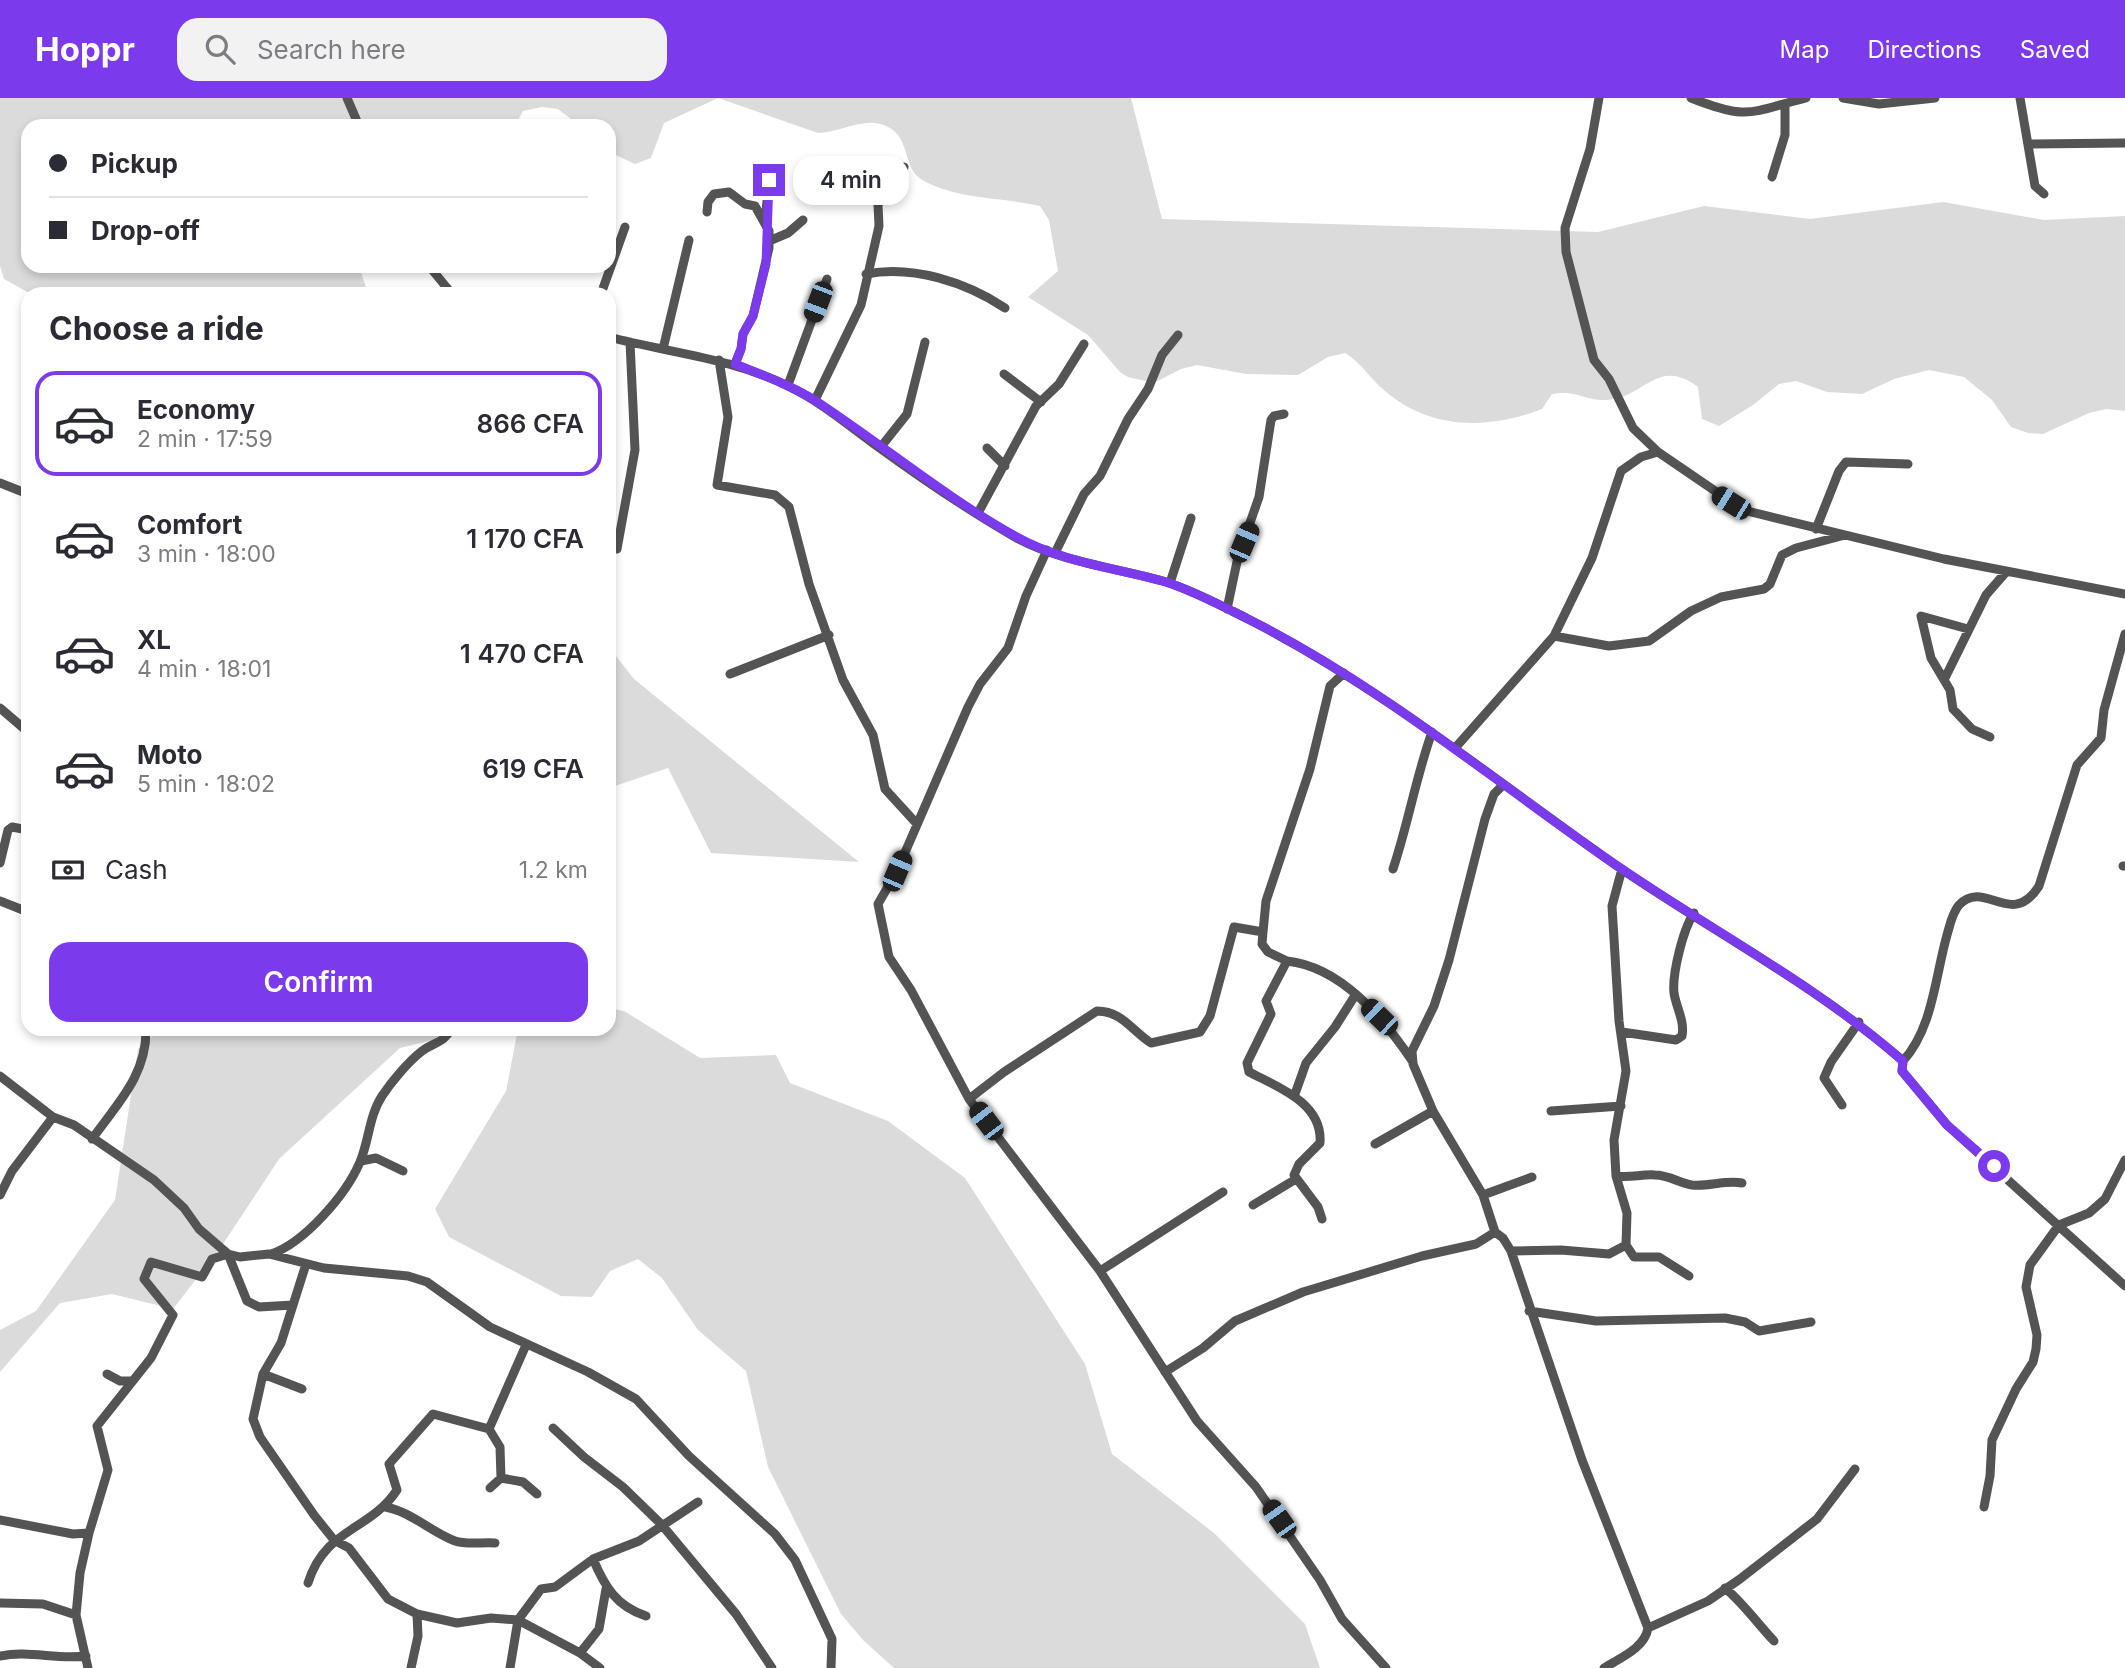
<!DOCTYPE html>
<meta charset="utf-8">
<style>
:root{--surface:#fff;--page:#f2f2f3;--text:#2b2b33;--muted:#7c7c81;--line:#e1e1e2;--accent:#7c3aed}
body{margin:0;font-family:Inter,sans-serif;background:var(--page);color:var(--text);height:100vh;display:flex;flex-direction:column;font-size:26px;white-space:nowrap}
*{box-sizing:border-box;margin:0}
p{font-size:23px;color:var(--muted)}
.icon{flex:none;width:38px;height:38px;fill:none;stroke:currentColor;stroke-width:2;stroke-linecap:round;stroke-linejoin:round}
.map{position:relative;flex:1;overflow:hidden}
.drawer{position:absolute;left:21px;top:189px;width:595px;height:749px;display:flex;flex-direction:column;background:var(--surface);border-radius:21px;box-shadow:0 4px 10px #0003}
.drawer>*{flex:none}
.top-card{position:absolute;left:21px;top:21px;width:595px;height:154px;border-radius:21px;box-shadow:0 4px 10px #0003;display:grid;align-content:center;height:154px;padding:0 28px;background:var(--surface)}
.end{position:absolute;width:32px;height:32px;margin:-16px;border:9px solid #7c3aed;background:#fff;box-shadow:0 0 0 4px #fff}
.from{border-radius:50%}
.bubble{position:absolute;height:49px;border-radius:21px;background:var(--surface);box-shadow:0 4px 10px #0003;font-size:23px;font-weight:600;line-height:49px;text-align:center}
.car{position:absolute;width:21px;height:42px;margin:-21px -10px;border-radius:9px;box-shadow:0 0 5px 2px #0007;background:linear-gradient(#222 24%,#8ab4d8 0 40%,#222 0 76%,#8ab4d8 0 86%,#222 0)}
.top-card b{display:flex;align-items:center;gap:24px;height:66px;font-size:26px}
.top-card b+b{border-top:2px solid var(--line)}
.top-card i{width:18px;height:18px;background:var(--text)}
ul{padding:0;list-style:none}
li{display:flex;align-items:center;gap:21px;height:105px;margin:0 14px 10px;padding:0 14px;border:4px solid transparent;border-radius:21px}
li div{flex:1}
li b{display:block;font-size:26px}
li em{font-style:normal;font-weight:600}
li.selected{border-color:var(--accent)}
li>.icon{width:63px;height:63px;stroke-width:1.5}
h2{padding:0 28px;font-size:32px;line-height:84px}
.pay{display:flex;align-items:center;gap:18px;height:77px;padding:0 28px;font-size:26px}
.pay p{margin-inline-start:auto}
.cta{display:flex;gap:14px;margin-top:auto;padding:14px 28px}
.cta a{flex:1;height:80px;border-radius:21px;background:var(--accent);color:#fff;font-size:28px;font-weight:600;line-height:80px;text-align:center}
header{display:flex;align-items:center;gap:42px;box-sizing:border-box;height:98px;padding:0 35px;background:var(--accent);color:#fff}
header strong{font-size:33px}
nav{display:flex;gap:38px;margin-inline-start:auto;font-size:24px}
.search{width:490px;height:63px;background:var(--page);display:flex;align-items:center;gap:18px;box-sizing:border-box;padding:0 24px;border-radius:21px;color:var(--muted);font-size:26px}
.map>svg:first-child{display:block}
</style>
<header>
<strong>Hoppr</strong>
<div class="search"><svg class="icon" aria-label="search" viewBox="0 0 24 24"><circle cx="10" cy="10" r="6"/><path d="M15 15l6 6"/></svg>Search here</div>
<nav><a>Map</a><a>Directions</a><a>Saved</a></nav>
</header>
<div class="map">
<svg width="2125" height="1570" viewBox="0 0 2125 1570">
<rect width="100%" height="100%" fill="#fff"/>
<path fill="#dbdbdb" d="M0 0H1131L1162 121 1598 134 1704 108 1810 121 1943 104 2044 122 2125 118V313L2106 311 2089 315 2043 336 2028 335 2011 329 1992 302 1964 279 1929 272 1894 281 1862 296 1827 294 1796 283 1779 286 1753 307 1719 328 1702 321 1698 289C1655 257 1644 304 1601 302 1582 301 1576 292 1552 296L1542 311C1489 332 1429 332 1384 292 1369 280 1362 265 1345 255L1328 259 1298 277 1246 276 1197 267 1181 271 1154 285 1128 279 1120 274 1088 237 1028 199 1058 173 1049 122 1040 108C1002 99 960 102 924 83 901 71 912 39 886 28 865 18 840 35 818 35L718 0 664 25 651 60 635 66 609 54V28H580L558 11 542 9 523 13 515 28H28V168H359L368 196H31L4 181 0 168Z
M609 549 634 581 859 764 711 755 668 670 609 690Z
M609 910 624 913 700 960 776 957 790 985 888 1023 965 1080 1085 1266 1112 1356 1214 1435 1305 1526 1320 1570H894L863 1542 841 1516 768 1369 746 1273 698 1232 662 1180 638 1161 610 1173 592 1199 561 1198 449 1139 435 1111 506 993 518 931H609Z
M161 931H479L400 950 279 1061 221 1149 173 1211 112 1196 60 1205 0 1274V1232L36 1213 115 1102 138 951Z"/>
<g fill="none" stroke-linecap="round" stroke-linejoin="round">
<path stroke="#545454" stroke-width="9" d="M347 0 359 28
M1599 0 1590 51 1565 130 1566 154 1594 262 1609 281 1633 330 1658 354 1743 412 1944 461 2125 496
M1691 0C1749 23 1750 14 1806 0
M1843 0 1879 6 1935 0
M2020 0 2035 88 2044 96
M2030 46 2125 45
M1772 79 1785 37V7
M707 114 708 104 714 96 729 94 745 106 755 108 769 133V150L753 218 743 236 741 251 735 266
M765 124 769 82
M769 143 788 135 803 122
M429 168 452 196
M866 176C913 167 966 184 1005 210
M601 196 625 129
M609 239C670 255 733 260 790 289 821 304 848 327 877 348 921 380 968 412 1015 439 1060 464 1117 470 1166 484 1194 493 1222 508 1248 521 1381 589 1496 683 1617 768 1713 834 1815 886 1903 963L1902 973 1947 1027 2125 1188
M663 251 689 142
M719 262 728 319 717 387 775 397 789 409 809 486 843 582 873 637 885 691 917 726
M1004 276 1041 304
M788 287 827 181
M815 302 861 207 879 128 878 107 886 93 901 79 904 69
M880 350 907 316 925 244
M987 350 1005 368
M0 385 28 396
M978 415 1036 308 1059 286 1084 246
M1816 431 1839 373 1846 364 1908 366
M617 451 635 352 630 244
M1047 452 1026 498 1008 550 980 586 968 609 897 773 878 806 889 859 911 892 969 1001 1100 1173 1197 1323 1256 1389 1320 1482 1342 1521 1386 1570
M1055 455 1084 396 1100 378 1128 321 1148 291 1162 257 1178 237
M1170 485 1191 420
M1227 511 1238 459 1259 399 1271 322 1274 318 1284 316
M1968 531 1921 518 1931 560 1950 592 1953 611 1972 631 1990 639
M1554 538 1609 548 1649 543 1691 513 1721 499 1764 491 1770 486 1782 457 1796 450 1845 437
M730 576 829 537
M1944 582 1986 497 2006 474
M0 610 28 634
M1456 649 1554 538 1592 460 1621 373 1641 359 1658 354
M0 765 8 732 12 729 28 732
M2123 768H2125
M1393 771C1408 726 1416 679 1432 634
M0 803 28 814
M1263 834 1262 846 1268 854 1287 863 1266 903 1271 916 1247 965 1249 974C1278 989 1323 1005 1320 1045L1299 1066 1294 1077 1318 1109 1322 1121
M1287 863C1342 869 1384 921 1413 964
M1622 934 1676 942 1682 938C1685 923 1676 909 1674 895 1672 876 1683 831 1694 815
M1903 963C1933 930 1935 879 1947 837 1950 827 1952 815 1959 807 1985 780 2011 832 2039 788L2077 667 2101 640 2104 612 2125 536
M0 978 53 1019 74 1027 154 1082 184 1110 199 1131 228 1156 240 1159 269 1156 324 1170 408 1178 427 1184 490 1229 588 1274 636 1301 689 1358 775 1436 795 1462 832 1541 831 1570
M1295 996 1306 965 1335 929 1356 896
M969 1001 1004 974 1097 913C1122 913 1131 932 1151 945L1200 934 1210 918 1234 829 1263 834 1266 803 1310 671 1330 588 1344 575
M1842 1007 1824 980 1831 964 1859 924
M1551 1013 1621 1008
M92 1041C117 1006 147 977 146 931
M1375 1046 1433 1013
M361 1063 376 1060 403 1073
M1616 1078C1630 1080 1642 1076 1655 1077 1669 1077 1679 1085 1692 1087 1708 1089 1725 1082 1742 1085
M0 1097 12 1073 53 1019
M1483 1097 1532 1079
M1253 1107 1296 1081
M1495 1134 1503 1140 1511 1153 1582 1362 1648 1530 1708 1503 1740 1481 1817 1421 1855 1371
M1626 1147 1634 1159H1659L1689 1178
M1511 1153 1561 1152 1609 1156 1626 1147 1627 1115 1616 1078 1614 1042 1626 973 1619 923 1612 808 1622 771
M271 1156C304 1145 346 1097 360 1064 369 1043 369 1018 382 998 392 983 408 964 422 953 434 944 444 945 451 931
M306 1166 281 1245 263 1276 253 1321 260 1339 314 1417 334 1442 349 1450 388 1501 417 1516 457 1525 491 1520 518 1522 580 1555 600 1570
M1100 1173 1223 1094
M1529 1213 1596 1223 1725 1220 1745 1224 1759 1233 1811 1224
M1165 1274 1203 1250 1235 1223 1303 1194 1422 1158 1476 1146 1495 1134 1483 1097 1433 1013 1413 966 1412 953 1434 908 1449 862 1485 721 1494 696 1503 687
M107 1276 120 1283H130
M263 1276 302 1291
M553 1330 584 1359 623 1389 662 1427 736 1516 772 1570
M501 1380 523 1384 537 1396
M490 1390 501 1380 500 1349 489 1331 526 1247
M385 1409C410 1413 431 1434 455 1443 466 1447 483 1444 495 1445
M1984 1409 1990 1378 1992 1342 2016 1291 2033 1264 2036 1251 2037 1237 2026 1189 2030 1167 2059 1127 2089 1115 2105 1101 2125 1062
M0 1422 73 1436 89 1435
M593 1461C605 1489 616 1508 646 1518
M308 1485C325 1430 370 1433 397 1392L389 1366 433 1316 489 1331
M1725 1490C1744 1506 1757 1525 1774 1543
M0 1505 43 1506 76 1517
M580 1555 599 1531 606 1491
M0 1558C29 1552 57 1562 86 1558
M88 1570 76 1517 80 1475 89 1435 108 1372 97 1328 151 1260 173 1217 144 1181 151 1164 202 1179 212 1161 228 1156 247 1203 259 1209 293 1207
M411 1570 418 1538 417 1516
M510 1570 518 1522 541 1491 555 1489 593 1461 639 1443 698 1404
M1604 1570C1620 1560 1645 1550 1648 1530"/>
</g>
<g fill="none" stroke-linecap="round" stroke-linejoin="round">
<path stroke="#7c3aed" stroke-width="9" d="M769 82 766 166 753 218 743 236 741 251 735 266C762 277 791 287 816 303 883 347 945 399 1015 438 1060 464 1117 470 1166 484 1194 493 1222 508 1248 521 1382 588 1496 685 1619 769 1714 834 1816 887 1903 963L1902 973 1947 1027 1994 1068"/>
</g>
</svg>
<i class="end from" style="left:1994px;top:1068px"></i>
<i class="end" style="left:769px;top:82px"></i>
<div class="bubble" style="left:793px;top:58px;width:116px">4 min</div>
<i class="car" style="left:818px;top:204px;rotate:201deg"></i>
<i class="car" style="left:1731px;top:405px;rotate:302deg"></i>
<i class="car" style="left:1244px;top:444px;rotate:23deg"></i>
<i class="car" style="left:897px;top:773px;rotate:23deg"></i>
<i class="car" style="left:1379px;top:919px;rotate:314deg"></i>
<i class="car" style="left:986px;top:1023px;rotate:323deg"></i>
<i class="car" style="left:1279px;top:1421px;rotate:325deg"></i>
<div class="top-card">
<b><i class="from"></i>Pickup</b>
<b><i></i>Drop-off</b>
</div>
<section class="drawer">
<h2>Choose a ride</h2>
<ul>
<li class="selected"><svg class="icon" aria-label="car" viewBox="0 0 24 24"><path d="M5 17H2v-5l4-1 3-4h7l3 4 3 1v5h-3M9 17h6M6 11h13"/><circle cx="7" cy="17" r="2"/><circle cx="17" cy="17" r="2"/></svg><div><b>Economy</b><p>2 min · 17:59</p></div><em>866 CFA</em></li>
<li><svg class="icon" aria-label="car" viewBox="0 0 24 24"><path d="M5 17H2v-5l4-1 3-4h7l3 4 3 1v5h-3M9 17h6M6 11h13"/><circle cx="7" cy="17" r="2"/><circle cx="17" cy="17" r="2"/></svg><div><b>Comfort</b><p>3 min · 18:00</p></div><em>1 170 CFA</em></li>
<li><svg class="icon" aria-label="car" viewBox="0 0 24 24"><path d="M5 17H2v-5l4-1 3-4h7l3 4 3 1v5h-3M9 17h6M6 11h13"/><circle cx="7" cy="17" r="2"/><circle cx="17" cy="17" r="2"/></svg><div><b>XL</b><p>4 min · 18:01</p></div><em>1 470 CFA</em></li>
<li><svg class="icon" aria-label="car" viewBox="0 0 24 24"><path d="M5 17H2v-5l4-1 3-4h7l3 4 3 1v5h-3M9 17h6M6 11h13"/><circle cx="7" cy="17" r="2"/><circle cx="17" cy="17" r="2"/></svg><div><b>Moto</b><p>5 min · 18:02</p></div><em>619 CFA</em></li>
</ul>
<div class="pay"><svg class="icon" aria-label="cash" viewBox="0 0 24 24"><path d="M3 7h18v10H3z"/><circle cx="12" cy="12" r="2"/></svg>Cash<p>1.2 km</p></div>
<div class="cta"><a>Confirm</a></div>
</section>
</div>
